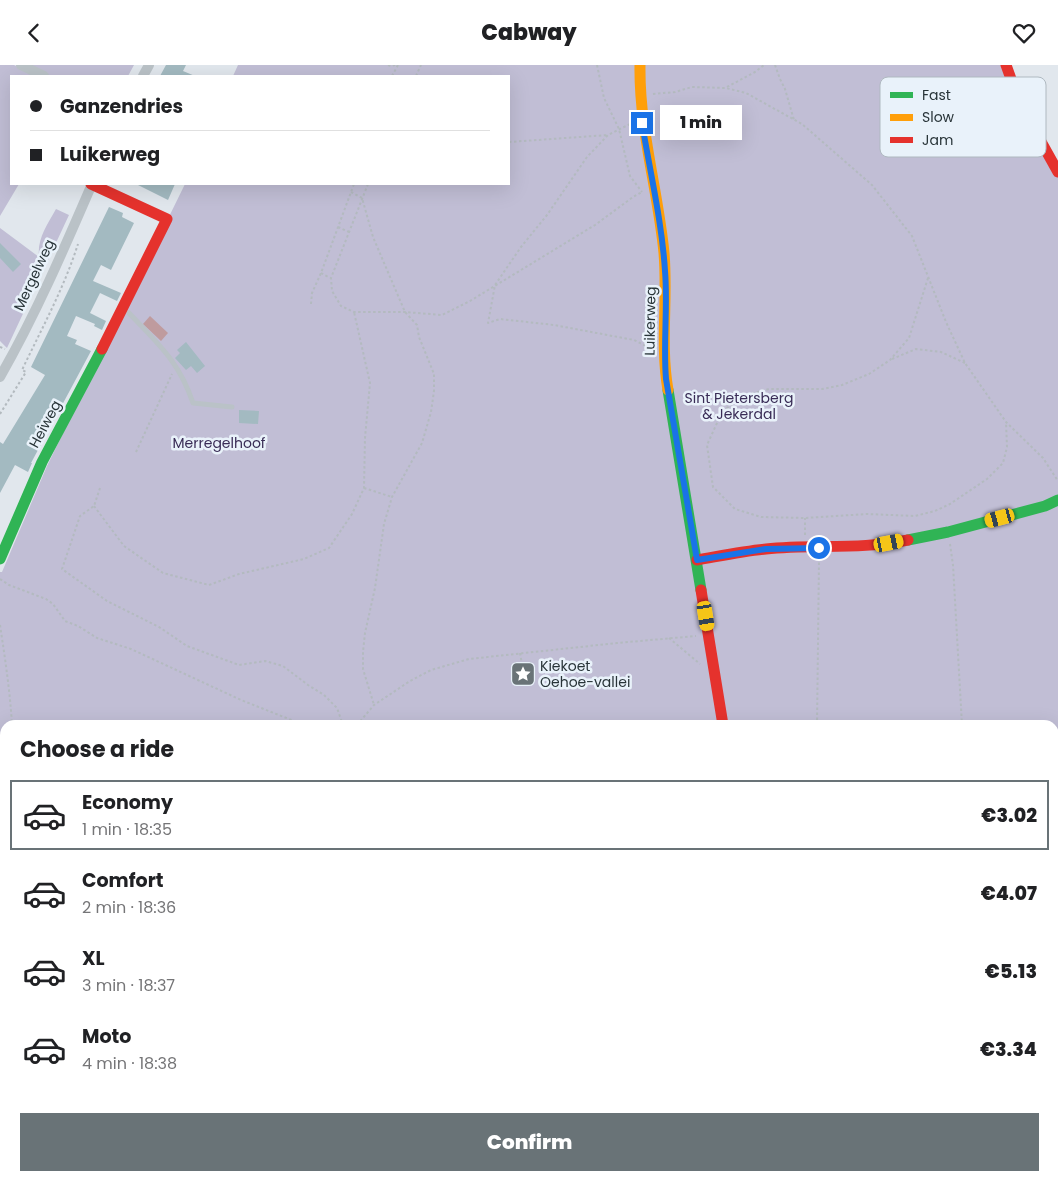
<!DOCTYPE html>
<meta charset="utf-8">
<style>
:root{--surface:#fff;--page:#f6f6f6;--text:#202124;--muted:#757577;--line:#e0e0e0;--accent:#697377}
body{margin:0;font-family:Poppins,sans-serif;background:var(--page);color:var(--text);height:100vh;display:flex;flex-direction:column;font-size:19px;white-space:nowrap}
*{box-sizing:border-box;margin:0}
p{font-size:16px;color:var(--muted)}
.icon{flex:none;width:28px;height:28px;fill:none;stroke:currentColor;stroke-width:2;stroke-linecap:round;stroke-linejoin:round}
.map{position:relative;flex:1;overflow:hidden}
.panel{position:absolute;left:0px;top:655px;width:1059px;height:461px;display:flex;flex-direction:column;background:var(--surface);border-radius:15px 15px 0 0;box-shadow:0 5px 20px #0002}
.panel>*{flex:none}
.guide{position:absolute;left:10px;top:10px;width:500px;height:110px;border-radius:0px;box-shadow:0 5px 20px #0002;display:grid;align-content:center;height:110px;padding:0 20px;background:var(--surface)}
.end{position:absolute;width:22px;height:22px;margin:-11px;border:6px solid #1a73e8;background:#fff;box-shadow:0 0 0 2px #fff}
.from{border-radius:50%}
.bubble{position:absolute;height:35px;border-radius:0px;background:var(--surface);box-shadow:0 5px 20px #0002;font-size:16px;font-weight:800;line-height:35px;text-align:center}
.car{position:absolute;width:15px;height:30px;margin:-15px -8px;border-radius:6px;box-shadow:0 0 4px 1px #0007;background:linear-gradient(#f5c518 24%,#345 0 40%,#f5c518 0 76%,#345 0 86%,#f5c518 0)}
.guide b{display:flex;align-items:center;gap:18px;height:48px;font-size:19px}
.guide b+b{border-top:1px solid var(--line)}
.guide i{width:12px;height:12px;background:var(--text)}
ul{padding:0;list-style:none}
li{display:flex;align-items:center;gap:15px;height:70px;margin:0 10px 8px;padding:0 10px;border:2px solid transparent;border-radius:0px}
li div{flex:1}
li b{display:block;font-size:19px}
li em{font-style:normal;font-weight:800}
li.current{border-color:var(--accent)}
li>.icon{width:45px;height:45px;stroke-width:1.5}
h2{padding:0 20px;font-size:22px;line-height:60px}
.button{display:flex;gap:10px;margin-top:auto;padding:10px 20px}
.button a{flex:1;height:58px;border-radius:0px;background:var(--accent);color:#fff;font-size:20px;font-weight:800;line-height:58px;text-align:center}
header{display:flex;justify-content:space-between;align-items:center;height:65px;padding:0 20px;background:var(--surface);font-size:22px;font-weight:800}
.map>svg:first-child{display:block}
</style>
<header><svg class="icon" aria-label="back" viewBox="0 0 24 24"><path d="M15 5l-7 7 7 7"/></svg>Cabway<svg class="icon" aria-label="heart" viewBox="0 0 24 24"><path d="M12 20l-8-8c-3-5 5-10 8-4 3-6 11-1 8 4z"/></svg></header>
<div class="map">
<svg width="1058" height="1116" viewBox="0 0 1058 1116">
<rect width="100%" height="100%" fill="#e1e7ed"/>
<path fill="#c1bed5" d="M0 0H14L37 11H11V119H19L0 151Z
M27 0H134L128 11H50Z
M238 0H1004L1058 111V1116H672V1111H1054V660H5V1111H112L111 1116H0V507H2L47 401 185 119H509V11H233Z
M56 144 69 150 7 283 0 276V163L39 192C37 174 47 160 56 144Z
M416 1111H650L649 1116H416Z"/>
<path fill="#bf9b9e" d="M150 251 168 268 161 276 143 259Z"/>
<path fill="#a3bac1" d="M166 0H186L183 6 195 11H160Z
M136 119H175L168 135Z
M109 142 123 148 122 152 134 158 111 205 101 200 93 216 121 228 117 236 100 228 90 248 106 256 102 265 94 261 95 259 76 251 67 271 77 275 75 279 91 286 31 398H32L28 407 15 400 0 428V377L3 379 45 310 31 302Z
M0 178 21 199 13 207 0 193Z
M186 277 205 301 197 308 191 301 186 305 175 293 180 288 177 285Z
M239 345 259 346 258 359 239 358Z"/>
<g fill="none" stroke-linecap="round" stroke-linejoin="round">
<path stroke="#b3babf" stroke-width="2" stroke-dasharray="2.5 2.5" stroke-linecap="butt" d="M388 0 391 1 395 0
M597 0 604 33 619 64 630 111 642 127
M775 0 780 14 785 24 794 55
M392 11 398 0
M416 11 421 0
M727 22 755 7 764 0
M653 29 675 27 692 22 726 23 746 28 802 59 872 120 912 171 946 257 965 298 1006 357 1043 393 1058 416
M630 59 608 70 587 92 547 150 521 182 495 220 488 258 500 254 554 260 634 275 654 285
M509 77 608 70
M368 119 331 213 332 226 341 241 354 247H405L442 250 470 236 595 160 633 132 642 127
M351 127 362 133 373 172 405 247 417 260 419 272 434 309V326L431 347 422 378 392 432 384 459 375 523 365 568 363 587V604L374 640
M338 162 349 167
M321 208 330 213
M928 213 909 273 890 295 869 309 842 320 822 324H769L743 331 722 347 707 380 713 422 735 444 761 452 805 453 867 449 915 451 935 446 950 439 987 414 1003 398 1007 382 1006 357
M311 239 312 228 321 208 354 119
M0 282 5 284
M892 294 916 284 941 287 965 298
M0 349 26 307 22 305C42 263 64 223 78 179
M136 387 172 309
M100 423 94 441 80 451 62 504 107 536 159 562 187 581 239 600 265 596 283 601 308 620 324 630 337 643 343 660
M364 423 392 432
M94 441 124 481 163 508 209 520 239 509 304 494 329 483 352 449 364 423 365 373 370 318 354 247
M805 470V453
M950 479 953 500 962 660
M0 514 9 520 46 534 53 539 65 556 78 561 97 573 131 584 241 635 304 660
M0 560C5 593 10 626 12 660
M669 573 700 599
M520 588 523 605
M357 660 374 640 410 616 431 605 469 594 617 578 696 571
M817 660 819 495
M0 760 5 742
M0 813 5 821
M1054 822 1058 824
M42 1116 46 1111
M409 1116 410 1111"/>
<path stroke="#bac2c7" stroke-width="5" d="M129 248C158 279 179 296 193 338L232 342"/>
<path stroke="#bac2c7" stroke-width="10" d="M21 0 44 11
M143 11 149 0
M0 312C35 251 64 184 92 119
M837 1111 839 1116"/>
<path stroke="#30b455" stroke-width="11" d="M668 325 701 525
M908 475 948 467 1045 441 1058 435
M0 494 42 397 102 284"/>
<path stroke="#ff9f0a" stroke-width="11" d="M640 0C639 64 658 125 664 188 668 234 660 280 668 325"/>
<path stroke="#e5322d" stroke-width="11" d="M1006 0 1020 39 1058 107
M91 119 167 154 102 284
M697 495C720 491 743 486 766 484 813 479 861 485 908 475
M701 525 723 660"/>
</g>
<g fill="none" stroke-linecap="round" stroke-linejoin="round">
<path stroke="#1a73e8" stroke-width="6" d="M642 58C650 107 662 157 665 206 668 242 663 278 666 314L697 495 766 484 819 483"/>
</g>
<defs>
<symbol id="sight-square" viewBox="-11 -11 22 22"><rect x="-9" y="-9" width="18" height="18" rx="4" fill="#697377" stroke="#e9f2fa"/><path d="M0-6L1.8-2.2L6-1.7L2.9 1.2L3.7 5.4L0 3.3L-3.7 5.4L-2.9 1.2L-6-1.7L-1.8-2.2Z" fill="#fff"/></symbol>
</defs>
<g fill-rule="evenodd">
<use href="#sight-square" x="509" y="595" width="28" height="28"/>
</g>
<g text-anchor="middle" stroke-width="5" stroke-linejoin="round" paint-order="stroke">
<g font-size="14" fill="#283438" stroke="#e9f2fa">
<text transform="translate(34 210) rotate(-65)" y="5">Mergelweg</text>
<text transform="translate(650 256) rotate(-89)" y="5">Luikerweg</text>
<text transform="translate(45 359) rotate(-62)" y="5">Heiweg</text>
</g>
<g font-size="14" fill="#392c56" stroke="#e9f2fa">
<text x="739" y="338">Sint Pietersberg<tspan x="739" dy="16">&amp; Jekerdal</tspan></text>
<text x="219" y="383">Merregelhoof</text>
</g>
<g font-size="14" fill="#283438" stroke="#e9f2fa" text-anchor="start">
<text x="540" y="606">Kiekoet<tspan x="540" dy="16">Oehoe-vallei</tspan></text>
</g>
</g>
<rect x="880" y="12" width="166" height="80" rx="8" fill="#e9f2fa" stroke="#afb9c0" stroke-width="1"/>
<rect x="890" y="27" width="23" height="6" fill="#30b455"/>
<rect x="890" y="49" width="23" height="7" fill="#ff9f0a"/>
<rect x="890" y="72" width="23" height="6" fill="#e5322d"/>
<g font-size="14" fill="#283438">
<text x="922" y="35">Fast</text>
<text x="922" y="57">Slow</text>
<text x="922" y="80">Jam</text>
</g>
</svg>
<i class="end from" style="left:819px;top:483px"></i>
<i class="end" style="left:642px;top:58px"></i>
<div class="bubble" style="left:660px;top:40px;width:82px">1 min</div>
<i class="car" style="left:1000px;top:453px;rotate:255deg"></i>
<i class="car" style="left:889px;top:478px;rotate:79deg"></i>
<i class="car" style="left:706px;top:551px;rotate:171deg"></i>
<div class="guide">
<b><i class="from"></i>Ganzendries</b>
<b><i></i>Luikerweg</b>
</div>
<section class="panel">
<h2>Choose a ride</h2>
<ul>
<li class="current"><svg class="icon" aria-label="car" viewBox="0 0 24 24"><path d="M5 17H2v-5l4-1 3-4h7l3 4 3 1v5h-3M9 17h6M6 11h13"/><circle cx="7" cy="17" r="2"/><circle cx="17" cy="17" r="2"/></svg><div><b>Economy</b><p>1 min · 18:35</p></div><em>€3.02</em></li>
<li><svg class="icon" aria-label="car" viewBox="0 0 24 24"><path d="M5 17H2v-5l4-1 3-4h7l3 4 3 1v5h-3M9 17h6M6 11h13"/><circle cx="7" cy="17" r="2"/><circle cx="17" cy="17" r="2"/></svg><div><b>Comfort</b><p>2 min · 18:36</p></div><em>€4.07</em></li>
<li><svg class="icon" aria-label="car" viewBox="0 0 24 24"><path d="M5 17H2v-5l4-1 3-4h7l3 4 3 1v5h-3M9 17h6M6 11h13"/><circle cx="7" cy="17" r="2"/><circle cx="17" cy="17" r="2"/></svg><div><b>XL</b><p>3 min · 18:37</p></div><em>€5.13</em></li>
<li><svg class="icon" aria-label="car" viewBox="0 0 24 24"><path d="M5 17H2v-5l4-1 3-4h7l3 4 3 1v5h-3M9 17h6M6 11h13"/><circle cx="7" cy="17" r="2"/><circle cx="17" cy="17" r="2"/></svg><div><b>Moto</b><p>4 min · 18:38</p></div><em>€3.34</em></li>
</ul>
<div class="button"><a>Confirm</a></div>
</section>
</div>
